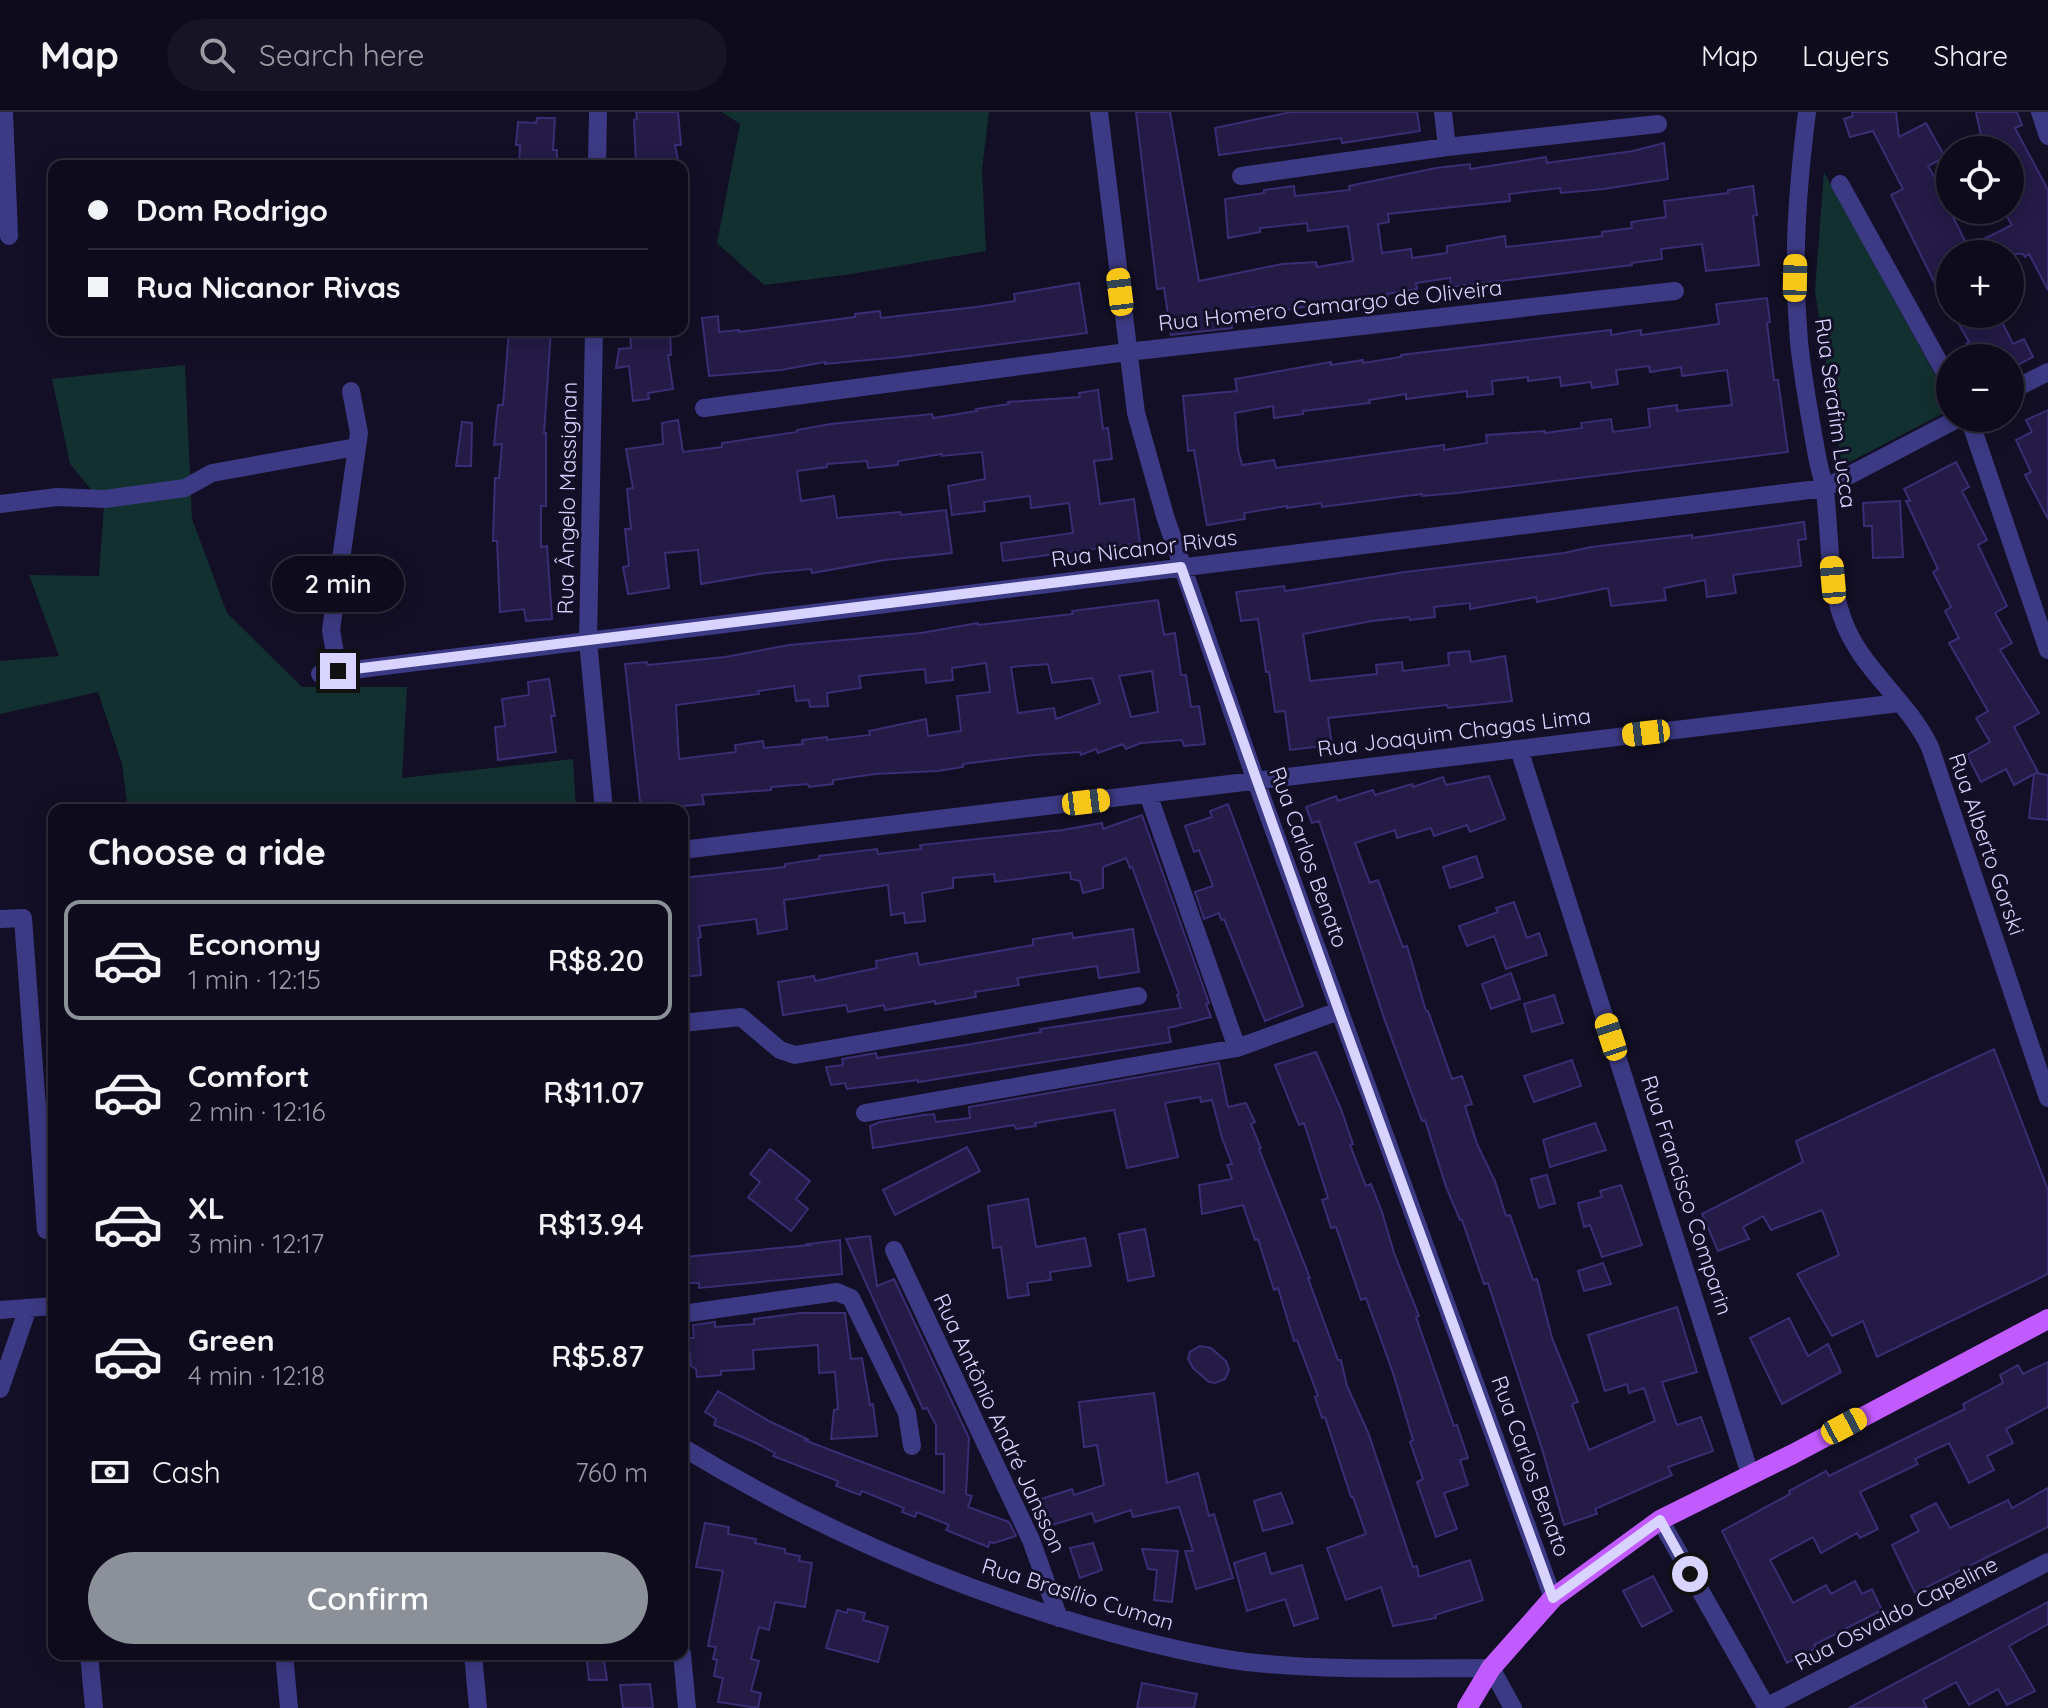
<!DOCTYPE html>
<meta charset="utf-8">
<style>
:root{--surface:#0e0b1c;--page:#171425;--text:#f1f3f6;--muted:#9b9ba3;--line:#2e2b3b;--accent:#8c9099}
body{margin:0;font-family:Quicksand,sans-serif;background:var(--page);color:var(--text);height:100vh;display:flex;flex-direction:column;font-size:30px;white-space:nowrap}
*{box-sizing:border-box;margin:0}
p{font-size:26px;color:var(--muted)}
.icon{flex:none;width:44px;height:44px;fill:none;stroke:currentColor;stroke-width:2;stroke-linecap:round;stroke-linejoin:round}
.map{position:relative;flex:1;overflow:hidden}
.drawer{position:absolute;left:48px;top:692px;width:640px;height:856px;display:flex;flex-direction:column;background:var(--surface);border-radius:16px;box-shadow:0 4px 20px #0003,0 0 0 2px var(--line)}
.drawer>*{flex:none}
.banner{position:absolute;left:48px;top:48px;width:640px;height:176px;border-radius:16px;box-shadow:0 4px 20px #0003,0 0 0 2px var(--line);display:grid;align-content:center;height:176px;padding:0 40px;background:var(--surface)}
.fabs{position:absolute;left:1936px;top:24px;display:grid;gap:16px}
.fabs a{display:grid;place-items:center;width:88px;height:88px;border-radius:50%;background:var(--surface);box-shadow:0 4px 20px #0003,0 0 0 2px var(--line);font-size:40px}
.end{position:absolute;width:36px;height:36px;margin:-18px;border:10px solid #d9d4ff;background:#111;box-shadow:0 0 0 4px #111}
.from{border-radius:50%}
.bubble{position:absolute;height:56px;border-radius:28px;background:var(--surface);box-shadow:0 4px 20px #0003,0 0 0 2px var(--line);font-size:26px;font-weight:600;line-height:56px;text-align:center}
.car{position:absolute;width:24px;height:48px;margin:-24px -12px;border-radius:10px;box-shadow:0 0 6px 2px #0007;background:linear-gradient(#f5c518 24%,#345 0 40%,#f5c518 0 76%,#345 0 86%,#f5c518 0)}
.banner b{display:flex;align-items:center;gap:28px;height:76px;font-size:30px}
.banner b+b{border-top:2px solid var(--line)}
.banner i{width:20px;height:20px;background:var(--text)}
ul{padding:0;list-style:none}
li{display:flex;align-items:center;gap:24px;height:120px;margin:0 16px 12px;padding:0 24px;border:4px solid transparent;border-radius:16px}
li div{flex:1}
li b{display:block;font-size:30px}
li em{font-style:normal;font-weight:600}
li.active{border-color:var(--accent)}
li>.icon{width:72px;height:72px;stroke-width:1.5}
h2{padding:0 40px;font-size:36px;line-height:96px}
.pay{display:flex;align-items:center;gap:20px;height:88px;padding:0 40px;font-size:30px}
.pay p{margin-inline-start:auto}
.action{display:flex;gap:16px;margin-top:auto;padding:16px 40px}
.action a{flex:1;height:92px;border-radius:48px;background:var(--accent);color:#fff;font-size:32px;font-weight:600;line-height:92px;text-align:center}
header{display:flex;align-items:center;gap:48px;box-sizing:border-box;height:112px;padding:0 40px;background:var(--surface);border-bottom:2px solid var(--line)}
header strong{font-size:38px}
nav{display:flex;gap:44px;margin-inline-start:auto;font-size:28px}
.search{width:560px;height:72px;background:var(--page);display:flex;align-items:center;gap:20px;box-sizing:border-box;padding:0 28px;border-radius:44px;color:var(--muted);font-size:30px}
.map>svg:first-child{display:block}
</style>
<header>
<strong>Map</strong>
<div class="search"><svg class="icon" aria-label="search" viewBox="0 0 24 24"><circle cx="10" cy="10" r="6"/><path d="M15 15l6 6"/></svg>Search here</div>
<nav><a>Map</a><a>Layers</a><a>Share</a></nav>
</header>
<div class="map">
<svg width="2048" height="1596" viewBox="0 0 2048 1596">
<rect width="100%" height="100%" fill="#130f26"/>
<path fill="#12302f" d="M722 0H989L982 57 986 139 845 163 764 173 717 131 740 12Z
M1824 60 1950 290 1948 299 1842 354 1815 179Z
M185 253 192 407 227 501 302 575H407L402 666 573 647 576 698H128L122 652 98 580 0 602V549L59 544 29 463 99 464 104 393 70 352 52 267Z"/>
<path fill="#241b47" stroke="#3b2d73" stroke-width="2" fill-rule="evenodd" d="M636 0H678L681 33H675L679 54H636L634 8 637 7Z
M1136 0H1170L1199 169 1282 152 1316 150 1317 155 1353 149 1348 114 1308 119 1307 111 1260 116V120L1228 126 1225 87 1264 81V78L1294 74 1295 84 1350 78 1349 74 1436 56 1470 52V57L1546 45 1547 51 1633 39 1664 31 1668 67 1604 77 1561 81 1560 76 1509 82 1510 89 1388 102 1389 110 1378 112 1382 141 1411 137 1412 146 1447 141V134L1505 124 1506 135 1602 124V120L1632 116 1631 110 1666 105 1664 89 1728 81V78L1753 74 1757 103 1753 104 1759 153 1706 159 1702 132 1661 137 1662 147 1632 151V153L1451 175 1450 166 1416 171 1417 177 1387 182 1388 185 1358 189V186L1261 202 1260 194 1230 199 1232 216 1171 223 1164 176 1157 177Z
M1291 0H1417L1420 19 1342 31 1341 26 1219 43 1215 16Z
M1852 0H1896L1899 25 1926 11 1945 45 1928 54 1950 92 1947 93 1968 135 2012 113 2003 98H2010V38H1984L1976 0H2017L2022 13 2015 16 2048 78V178L2029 142 2025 145 2023 142H1950V202L1891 83 1903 77 1873 19 1850 25 1844 7 1853 4Z
M537 6H555L553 38H557V54H519L520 33H516L518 10 536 11Z
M1079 171 1087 221 901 245 825 252V250L781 258 709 264 702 206 718 204 719 220 739 218V220L855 205V202L880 199 881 206 976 195 1015 189 1014 182Z
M1767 186 1770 210 1767 211 1774 268H1778L1788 340 1457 381 1422 384V382L1322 395 1321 391 1287 396V394L1244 401 1245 407 1207 413 1194 338 1188 339 1183 284 1237 279 1235 267 1331 250V253L1363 248V251L1401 245V243L1611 218V223L1641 218V223L1719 212 1716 192ZM1649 254 1650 260 1681 255 1682 264 1727 258 1732 293 1677 299V293L1648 297 1650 315 1613 320 1611 307 1581 311 1582 316 1545 321V319L1486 323 1487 331 1444 338V333L1276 356 1274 348 1242 353 1238 338 1235 301 1273 294 1274 306 1303 302V299L1370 291 1369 288 1406 282V287L1467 279V285L1493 282 1492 269 1528 265V269L1560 265 1561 274 1591 270 1592 276 1618 272 1616 258Z
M1953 202H1998L2013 232 2024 227 2033 245 2010 257V246H1973L1966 232 1969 230Z
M509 218H551L544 321H546V394H541V435L547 434 552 507 526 509 524 497 500 500 497 429H493L495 366H499L502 332 494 333 498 293H503Z
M643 218H670L671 243H668L673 277 648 281 649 287 633 289 629 254 616 256 619 237 631 236 630 220Z
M1098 278 1103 317 1108 316 1112 347 1094 349 1100 392 1134 387 1140 431 1003 449 1001 431 1073 421 1069 391 1031 396 1030 384 984 390 985 399 952 403 948 374 985 367 982 340 942 344V342L898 349V353L868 356 867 349 827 352V355L797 359 801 389 834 384 837 406 900 400 901 403 946 398 952 441 885 448 812 461 811 457 766 461 701 472 698 438 665 441 669 476 628 482 623 455 629 454 625 417H631L627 377 633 376 626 337 663 332 662 311 678 308 683 340 722 335V331L797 320V318L830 312 932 302 933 306 977 299 976 297 1009 292 1008 290 1080 285 1079 281Z
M2048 298V407L2025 363 2031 360 2016 328 2032 320 2026 308Z
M462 310 472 311 471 354H456Z
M1956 350 1969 375 1962 379 1987 428 1978 433 2007 494 1995 501 2012 531 2000 538 2039 601 2014 615 2038 660 2036 661 2048 663V708L2029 706 2034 662 2014 673 2006 657 1981 670 1967 643 1990 630 1976 606 1988 599 1949 531 1959 526 1945 499 1951 495 1933 460 1938 457 1906 389H1910L1904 377Z
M1900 389 1903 445 1873 446 1872 414H1864L1863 391Z
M1804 410 1806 427 1798 428 1801 454 1733 463 1736 481 1707 485 1705 468 1664 476 1666 488 1611 494 1608 476 1537 490 1536 485 1470 497V491L1434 495 1435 505 1410 508 1409 505 1372 509 1303 522 1310 569 1377 562 1376 553 1402 550 1403 559 1449 553 1448 541 1469 539 1471 550 1505 544 1512 589 1448 596 1447 593 1328 606 1332 633 1290 638 1285 599 1275 600 1269 560H1266L1258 507 1241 509 1236 480 1284 474 1285 479 1405 460 1564 441 1591 435 1692 423V426Z
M1158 488 1164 523 1175 521 1181 563H1186L1191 595 1199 594 1205 632 1184 634 1182 628 1141 631 1126 637 1123 632 1098 641 1096 637 1081 643 1080 640 1034 643 963 652V655L938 659 875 662 833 668V672L809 675 808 672 771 675V678L702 683 704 692 641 698 625 552 647 550 648 553 725 545 789 533 921 521 978 511V513L1073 502 1072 499ZM986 551 990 580 957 584 961 619 928 624 926 607 869 619 870 623 827 628V625L802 628 803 632 764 636 763 629 735 633 736 640 679 647 676 593 759 582 758 579 794 574 796 589 809 588 810 595 828 594 827 581 861 576 859 564 925 557 926 571 953 568 952 556ZM1048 552 1052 571 1092 566 1100 591 1056 607 1054 596 1018 601 1011 555ZM1152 559 1158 600 1131 605 1119 564Z
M549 567 555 604H551L556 640 498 648 495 615 505 614 502 587 529 583 528 570Z
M1489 664 1505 707 1470 720 1467 713 1434 724 1431 716 1397 726 1395 718 1355 731 1370 771 1378 768 1403 835 1407 834 1426 899H1428L1452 967 1462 964 1472 992 1465 994 1477 1032 1495 1069 1506 1104 1510 1103 1533 1168 1537 1167 1552 1226 1578 1290 1572 1292 1589 1338 1655 1309 1644 1276 1629 1281 1627 1272 1605 1279 1588 1223 1677 1195 1697 1260 1662 1270 1677 1313 1701 1305 1713 1339 1668 1355 1672 1363 1595 1397 1597 1402 1564 1413 1542 1337 1488 1171 1484 1172 1462 1108H1460L1446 1075 1425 1008 1422 1009 1385 909 1319 709 1312 711 1306 695 1336 684 1338 689 1373 678 1375 683 1412 672 1413 675 1443 665 1446 673Z
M1228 692 1303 894 1265 909 1224 807 1221 808 1219 801 1204 807 1195 780 1213 774 1199 738 1194 740 1185 714 1212 705 1210 699Z
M1142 703 1209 891 1206 892 1211 905 1168 916 1171 930 918 970V968L847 977 845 971 831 973 826 955 843 953 842 947 876 941 877 946 972 932 1041 920 1040 917 1181 896 1177 883 1179 882 1132 755 1130 756 1126 746 1103 755V776L1083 781 1080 769 1071 767 1070 760 995 770 994 762 953 766V776L922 781 925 809 905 811 904 801 891 803 888 773 784 788 787 817 758 822 756 807 699 814 701 825 698 826 701 863 682 865V766L785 755V752L819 747V744L877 737 878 742 921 737 920 733 1063 718 1102 711 1103 717Z
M1476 744 1483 765 1450 776 1443 755Z
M1514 790 1527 826 1539 821 1547 843 1506 857 1494 824 1467 834 1459 814 1498 800 1496 796Z
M1133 817 1139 860 1099 866 1097 854 1017 866 1019 873 975 880 976 885 935 892V889L885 898 884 893 848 900 846 893 783 903 778 870 814 864 815 869 877 856 876 849 917 841 919 853 1033 833V827L1072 821 1073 826Z
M1511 861 1520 887 1491 897 1482 872Z
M1554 883 1563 911 1532 920 1524 892Z
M1994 937 2048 1078V1162L1877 1245 1863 1209 1832 1224 1797 1162 1839 1143 1822 1098 1771 1118 1763 1104 1743 1115 1749 1127 1718 1139 1702 1102 1803 1050 1796 1029Z
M1316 940 1341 997 1353 1032 1350 1033 1366 1074 1371 1072 1382 1100 1394 1141 1419 1204 1416 1205 1454 1314 1457 1313 1468 1346 1460 1348 1468 1373 1444 1381 1457 1417 1436 1425 1417 1370 1423 1367 1410 1330 1413 1328 1393 1261 1366 1186 1361 1188 1336 1115 1331 1116 1322 1088 1328 1086 1304 1011 1299 1013 1275 953Z
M1572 948 1581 974 1534 990 1524 964Z
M1219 951 1228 995 1246 991 1255 1010 1251 1012 1261 1036 1259 1037 1310 1166H1308L1338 1248H1341L1347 1274 1368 1320 1413 1455 1417 1454 1419 1465 1470 1448 1483 1488 1435 1503 1436 1506 1393 1514 1381 1475 1346 1488 1327 1436 1366 1422 1353 1385H1351L1325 1305 1322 1306 1315 1285 1318 1284 1297 1228 1294 1229 1278 1176 1274 1178 1258 1127 1255 1128 1243 1093 1202 1102 1199 1073 1232 1067 1227 1053 1232 1052 1222 1026 1212 988 1201 990 1200 985 1165 991 1178 1045 1127 1056 1114 998 1035 1011 1036 1014 1016 1017 1014 1013 873 1036 870 1014 880 1010 924 1003 934 1002 936 1010 970 1006 969 995Z
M1595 1011 1606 1038 1550 1055 1543 1028Z
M967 1035 980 1059 895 1103 883 1078Z
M770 1037 810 1069 796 1087 808 1097 791 1119 748 1085 760 1070 750 1062Z
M1547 1063 1555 1091 1539 1096 1531 1067Z
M1621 1073 1642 1133 1602 1145 1590 1113 1584 1115 1578 1091 1602 1085 1600 1079Z
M1028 1087 1036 1135 1085 1126 1091 1154 1050 1160 1051 1168 1027 1171 1029 1183 1008 1186 1001 1135 993 1136 988 1094Z
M1145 1117 1154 1164 1128 1169 1119 1122Z
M870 1124 877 1174 894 1167 969 1326 966 1382 972 1384 968 1395 1009 1410 1016 1424 994 1431 990 1430 988 1435 946 1418 949 1413 917 1400 915 1405 902 1400 904 1396 862 1379 860 1383 836 1374 838 1369 773 1344 775 1341 756 1331 714 1313 716 1307 705 1300 718 1279 769 1309 809 1328H804L944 1381V1342H936V1313L927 1296 923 1297 846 1127Z
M840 1128 842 1162 699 1176V1171H687L684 1145 810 1133 808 1132Z
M1603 1151 1611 1172 1584 1179 1578 1159Z
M800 1201H845L851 1247 862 1246 870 1293 873 1292 877 1324 831 1327 834 1298 838 1297 835 1260 819 1261 818 1233 753 1238 754 1257 721 1259V1263L697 1265 696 1257 691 1254 688 1226H694L693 1213 715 1210V1215L754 1212V1207Z
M1789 1206 1808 1244 1828 1232 1841 1260 1782 1292 1750 1226Z
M1200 1234 1211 1236 1226 1249 1229 1258 1225 1267 1215 1271 1209 1270 1193 1256 1188 1247 1190 1240Z
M2048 1250V1295L2006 1317 2013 1331 1987 1344 1994 1358 1969 1371 1949 1331 1915 1347 1918 1352 1860 1380 1878 1417 1860 1426 1857 1421 1821 1441 1813 1425 1770 1448 1793 1491 1826 1473 1831 1482 1855 1469 1862 1482 1872 1477 1882 1498 1814 1533 1816 1536 1787 1551 1722 1419 1790 1382 1789 1379 1826 1359 1829 1364 1965 1297 1963 1292 2003 1271 2000 1263 2018 1253 2023 1262Z
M1154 1281 1167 1371 1198 1361 1209 1404 1214 1402 1233 1466 1196 1477 1185 1439H1193L1179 1395 1133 1405 1131 1398 1095 1410 1092 1401 1042 1416 1035 1389 1072 1377 1074 1383 1104 1373 1097 1333 1084 1335 1079 1290Z
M2048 1376V1415L1915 1481 1892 1433 1919 1419 1911 1404 1936 1391 1950 1416 2008 1388 2012 1396Z
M1281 1381 1293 1411 1263 1419 1254 1389Z
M705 1411 729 1415 728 1422 756 1427 755 1431 785 1437V1441L800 1444 799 1449 812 1451 805 1495 775 1490 769 1518 759 1515 751 1547 759 1549 751 1579 761 1581 758 1596 718 1590 723 1566 714 1564 717 1548 713 1547 716 1535 708 1534 723 1459 696 1455Z
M1093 1431 1102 1458 1080 1466 1070 1436Z
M1142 1437 1178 1439 1172 1490 1154 1488 1157 1458 1148 1457Z
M1265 1441 1271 1462 1302 1453 1318 1506 1294 1514 1285 1487 1247 1499 1234 1451Z
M1653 1464 1672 1499 1642 1515 1623 1479Z
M2048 1490V1512L2009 1534 2035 1579 2007 1593 1998 1577 1969 1593 1956 1570 1923 1588 1927 1596H1849Z
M848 1497 865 1501 863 1508 888 1515 878 1550 826 1536 837 1498 847 1501Z
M586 1542H603L607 1568H589Z
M1142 1571 1197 1582 1194 1596H1137Z
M650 1572 653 1596H623L620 1573Z"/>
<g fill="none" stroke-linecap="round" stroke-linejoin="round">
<path stroke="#3d3a85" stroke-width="18" d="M4 0 9 124
M1099 0 1136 301 1165 404 1256 669 1553 1486
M1443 0 1447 35
M1807 0C1797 80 1792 149 1799 230 1803 268 1810 306 1817 344 1819 356 1823 367 1825 379 1830 421 1828 466 1842 505 1859 556 1907 587 1930 635L2048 986
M2040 0 2048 24
M597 54 598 0
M1241 64 1447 35 1658 12
M1840 72 1950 270
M594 218 588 529 604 698
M2010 279 2048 260
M704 296 1127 240 1675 179
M1969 306 2048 538
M0 392 57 385 105 387 185 376 212 361 356 335
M338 559 331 518 359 321 351 279
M320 562 1825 376 1959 306
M1519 637 1750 1362
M1148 682 1237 936
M682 738 1899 591
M0 807 23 806 46 1118
M682 911 741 905 780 938 795 943 1138 884
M865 1001 1237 936 1339 899
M894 1138 1031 1428 1059 1506
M0 1198 54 1194
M682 1202 837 1180 851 1186 907 1301 912 1334
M0 1277 28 1196
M682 1335C809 1412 944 1472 1087 1514 1139 1529 1193 1543 1247 1550 1328 1559 1410 1556 1491 1556L1513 1596
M1660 1408 1767 1596
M89 1542 94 1596
M284 1542 289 1596
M473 1542 478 1596
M682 1542 687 1596
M1766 1595 2048 1450"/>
<path stroke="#c25bff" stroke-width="20" d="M1467 1596 1491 1556 1553 1486 1660 1408 1793 1342 2048 1207"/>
</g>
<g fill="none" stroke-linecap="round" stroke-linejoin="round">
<path stroke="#d9d4ff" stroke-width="10" d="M338 559 1181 455 1339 899 1553 1486 1660 1408 1690 1462"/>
</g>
<g text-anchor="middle" stroke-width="6" stroke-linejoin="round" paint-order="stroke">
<g font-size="22" fill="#d9d4ff" stroke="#130f26">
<text transform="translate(1330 193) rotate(-6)" y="8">Rua Homero Camargo de Oliveira</text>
<text transform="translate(1836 301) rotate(82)" y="8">Rua Serafim Lucca</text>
<text transform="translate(567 386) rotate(-89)" y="8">Rua Ângelo Massignan</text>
<text transform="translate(1144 436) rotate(-7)" y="8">Rua Nicanor Rivas</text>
<text transform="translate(1454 620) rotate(-7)" y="8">Rua Joaquim Chagas Lima</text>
<text transform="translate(1987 732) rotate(71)" y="8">Rua Alberto Gorski</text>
<text transform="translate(1309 745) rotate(70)" y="8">Rua Carlos Benato</text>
<text transform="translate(1687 1083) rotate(72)" y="8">Rua Francisco Comparin</text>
<text transform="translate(1000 1311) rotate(65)" y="8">Rua Antônio André Jansson</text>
<text transform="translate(1531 1354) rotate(70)" y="8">Rua Carlos Benato</text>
<text transform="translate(1078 1482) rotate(17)" y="8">Rua Brasílio Cuman</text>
<text transform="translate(1896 1501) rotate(-27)" y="8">Rua Osvaldo Capeline</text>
</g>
</g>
</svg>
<div class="fabs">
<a><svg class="icon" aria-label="locate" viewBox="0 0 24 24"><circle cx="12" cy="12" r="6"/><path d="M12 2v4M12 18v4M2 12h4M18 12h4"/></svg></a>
<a>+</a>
<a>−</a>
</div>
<i class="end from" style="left:1690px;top:1462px"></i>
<i class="end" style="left:338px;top:559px"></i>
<div class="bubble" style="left:272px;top:444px;width:132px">2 min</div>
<i class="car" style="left:1795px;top:166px;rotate:1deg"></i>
<i class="car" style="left:1120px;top:180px;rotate:353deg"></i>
<i class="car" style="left:1833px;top:468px;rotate:355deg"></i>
<i class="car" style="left:1646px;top:621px;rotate:263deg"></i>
<i class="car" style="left:1086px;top:690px;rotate:83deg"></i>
<i class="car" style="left:1611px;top:925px;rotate:342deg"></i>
<i class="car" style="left:1844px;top:1314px;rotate:62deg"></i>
<div class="banner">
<b><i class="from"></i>Dom Rodrigo</b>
<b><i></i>Rua Nicanor Rivas</b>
</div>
<section class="drawer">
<h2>Choose a ride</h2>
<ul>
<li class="active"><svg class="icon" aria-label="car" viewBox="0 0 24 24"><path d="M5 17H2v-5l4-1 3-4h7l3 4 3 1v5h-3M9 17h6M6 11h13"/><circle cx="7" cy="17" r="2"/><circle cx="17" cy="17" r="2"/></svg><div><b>Economy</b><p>1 min · 12:15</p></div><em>R$8.20</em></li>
<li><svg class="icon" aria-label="car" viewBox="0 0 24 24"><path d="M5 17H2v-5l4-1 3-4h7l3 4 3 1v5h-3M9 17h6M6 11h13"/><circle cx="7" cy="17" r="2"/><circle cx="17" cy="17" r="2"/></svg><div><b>Comfort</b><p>2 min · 12:16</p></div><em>R$11.07</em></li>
<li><svg class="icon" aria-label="car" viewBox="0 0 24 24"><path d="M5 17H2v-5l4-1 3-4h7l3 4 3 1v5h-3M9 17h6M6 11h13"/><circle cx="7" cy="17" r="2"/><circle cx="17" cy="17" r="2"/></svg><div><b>XL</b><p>3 min · 12:17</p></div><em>R$13.94</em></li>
<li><svg class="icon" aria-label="car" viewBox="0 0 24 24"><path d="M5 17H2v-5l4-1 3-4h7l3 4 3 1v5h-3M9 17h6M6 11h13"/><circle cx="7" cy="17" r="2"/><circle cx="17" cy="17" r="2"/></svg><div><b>Green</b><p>4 min · 12:18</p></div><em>R$5.87</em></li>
</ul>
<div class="pay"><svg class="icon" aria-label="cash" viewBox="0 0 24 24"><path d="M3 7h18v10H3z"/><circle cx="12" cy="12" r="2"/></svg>Cash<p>760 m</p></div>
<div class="action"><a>Confirm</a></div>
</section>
</div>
